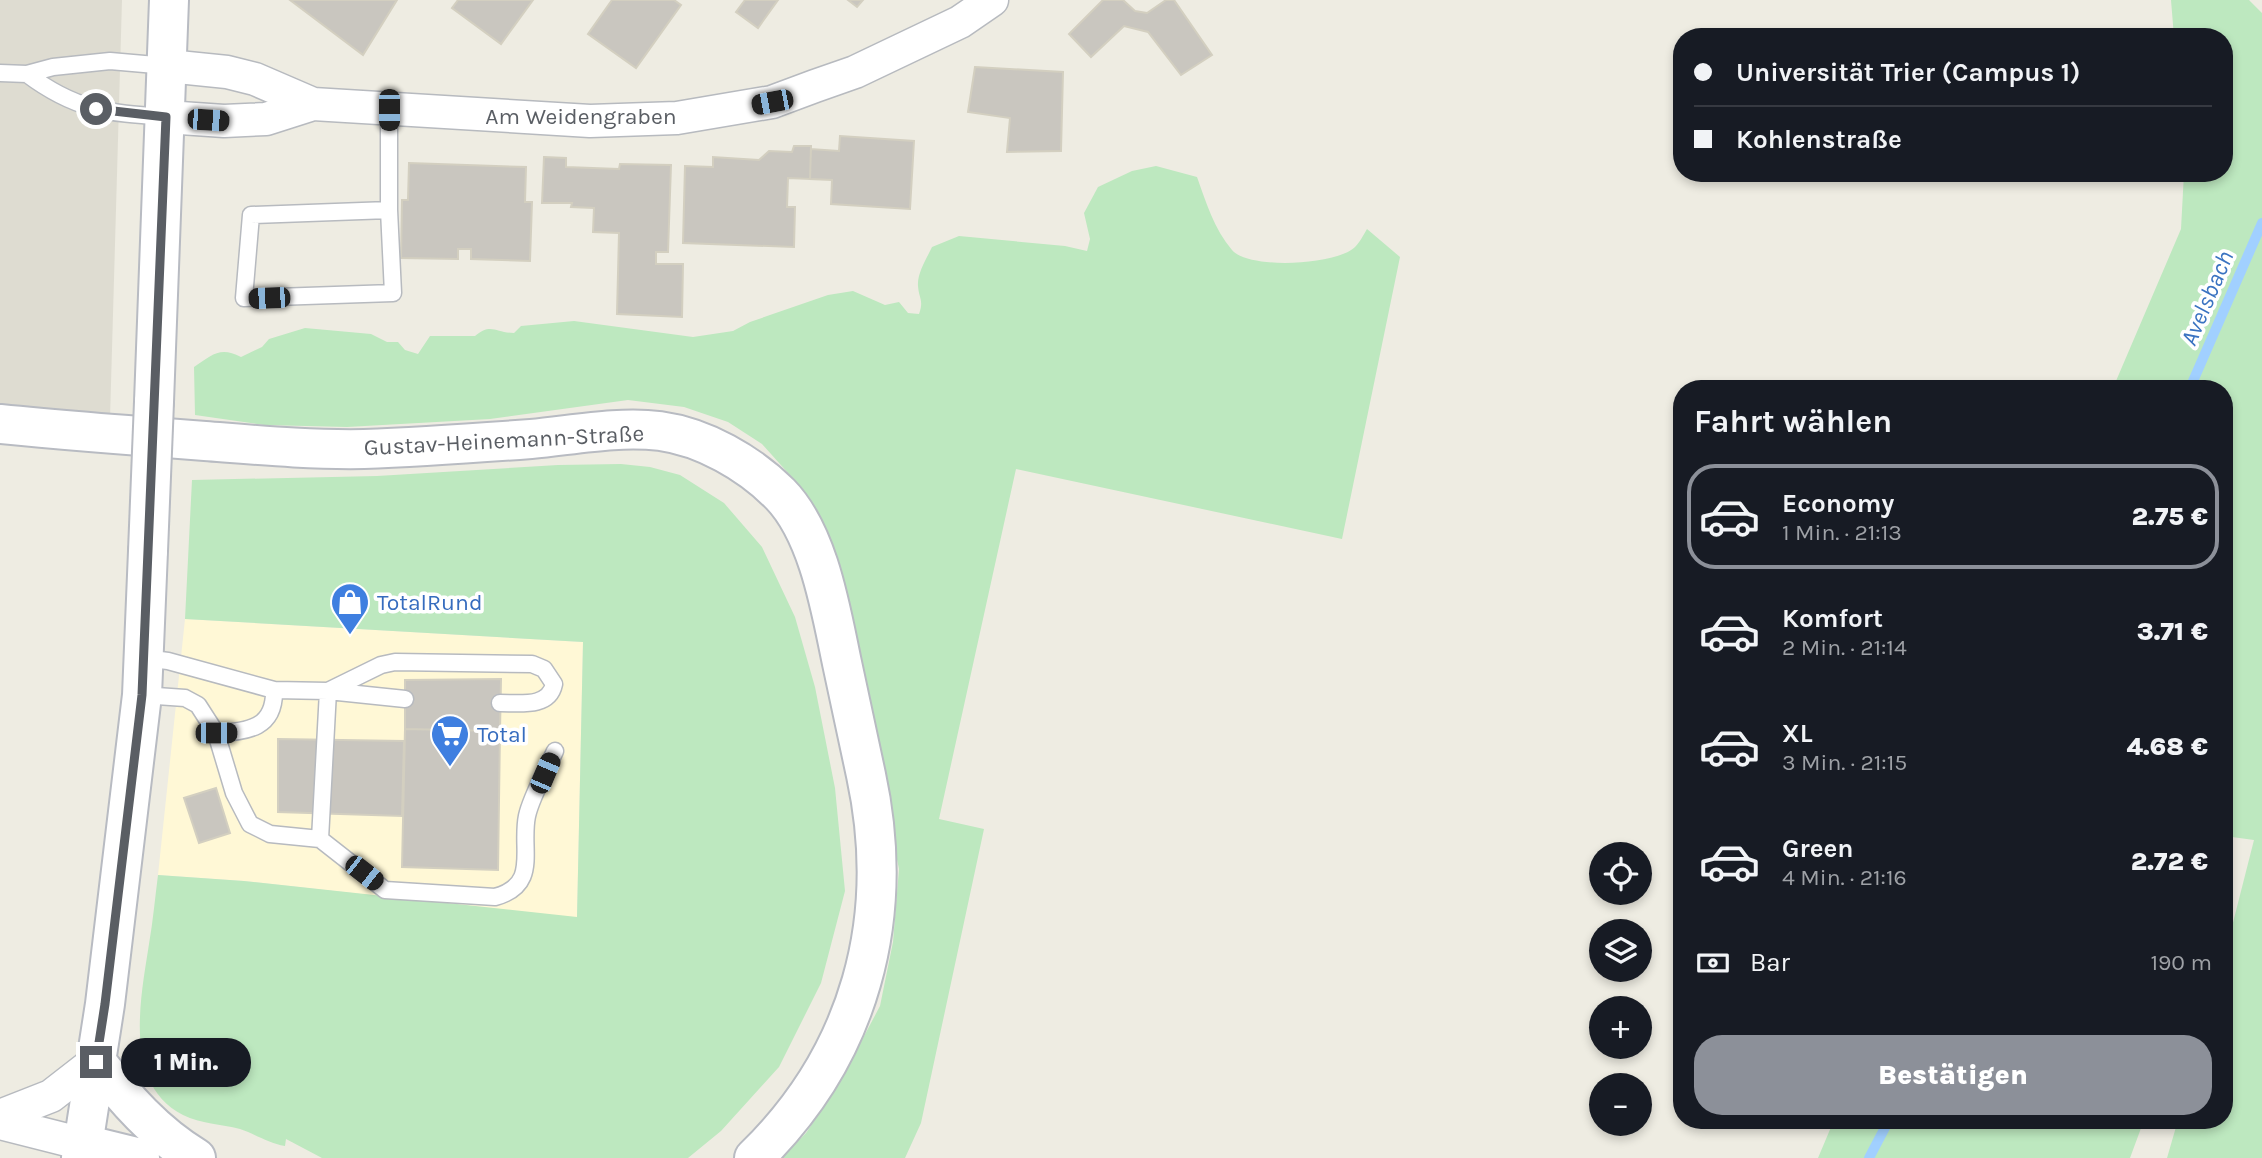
<!DOCTYPE html>
<html lang="de">
<meta charset="utf-8">
<style>
:root{--surface:#171b24;--page:#20242c;--text:#f1f3f6;--muted:#9ea1a6;--line:#363941;--accent:#8c9099}
body{margin:0;font-family:Karla,sans-serif;background:var(--page);color:var(--text);height:100vh;display:flex;flex-direction:column;font-size:26px;white-space:nowrap}
*{box-sizing:border-box;margin:0}
p{font-size:23px;color:var(--muted)}
.icon{flex:none;width:38px;height:38px;fill:none;stroke:currentColor;stroke-width:2;stroke-linecap:round;stroke-linejoin:round}
.map{position:relative;flex:1;overflow:hidden}
.details{position:absolute;left:1673px;top:380px;width:560px;height:749px;display:flex;flex-direction:column;background:var(--surface);border-radius:28px;box-shadow:0 4px 10px #0003}
.details>*{flex:none}
.top-card{position:absolute;left:1673px;top:28px;width:560px;height:154px;border-radius:28px;box-shadow:0 4px 10px #0003;display:grid;align-content:center;height:154px;padding:0 21px;background:var(--surface)}
.tools{position:absolute;left:1589px;top:842px;display:grid;gap:14px}
.tools a{display:grid;place-items:center;width:63px;height:63px;border-radius:50%;background:var(--surface);box-shadow:0 4px 10px #0003;font-size:35px}
.end{position:absolute;width:32px;height:32px;margin:-16px;border:9px solid #5a5e64;background:#fff;box-shadow:0 0 0 4px #fff}
.from{border-radius:50%}
.bubble{position:absolute;height:49px;border-radius:24px;background:var(--surface);box-shadow:0 4px 10px #0003;font-size:23px;font-weight:800;line-height:49px;text-align:center}
.car{position:absolute;width:21px;height:42px;margin:-21px -10px;border-radius:9px;box-shadow:0 0 5px 2px #0007;background:linear-gradient(#222 24%,#8ab4d8 0 40%,#222 0 76%,#8ab4d8 0 86%,#222 0)}
.top-card b{display:flex;align-items:center;gap:24px;height:66px;font-size:26px}
.top-card b+b{border-top:2px solid var(--line)}
.top-card i{width:18px;height:18px;background:var(--text)}
ul{padding:0;list-style:none}
li{display:flex;align-items:center;gap:21px;height:105px;margin:0 14px 10px;padding:0 7px;border:4px solid transparent;border-radius:28px}
li div{flex:1}
li b{display:block;font-size:26px}
li em{font-style:normal;font-weight:800}
li.on{border-color:var(--accent)}
li>.icon{width:63px;height:63px;stroke-width:1.5}
h2{padding:0 21px;font-size:32px;line-height:84px}
.pay{display:flex;align-items:center;gap:18px;height:77px;padding:0 21px;font-size:26px}
.pay p{margin-inline-start:auto}
.cta{display:flex;gap:14px;margin-top:auto;padding:14px 21px}
.cta a{flex:1;height:80px;border-radius:28px;background:var(--accent);color:#fff;font-size:28px;font-weight:800;line-height:80px;text-align:center}
.map>svg:first-child{display:block}
</style>
<div class="map">
<svg width="2262" height="1158" viewBox="0 0 2262 1158">
<rect width="100%" height="100%" fill="#eeece2"/>
<path fill="#fff8d6" d="M185 619 583 642 577 918 244 881 158 875Z"/>
<path fill="#dedcd1" d="M0 0H122L110 419 0 407Z"/>
<path fill="#bde8bf" d="M2171 0H2249L2262 13V1158H2167L2178 1120H2224V958L2254 840 2232 837 2231 860 2224 881V388H2113L2181 229 2184 173H2224V37H2174Z
M1156 166 1197 177C1206 202 1214 229 1232 250 1249 270 1337 265 1355 247 1360 242 1364 234 1367 229L1400 257 1342 539 1016 469 939 819 984 829 921 1123 905 1158H781L806 1133 837 1087 880 1006 893 942 899 869 893 840 887 776 853 633 824 540 798 484 762 444 728 422 684 407 628 400 490 419 347 427 264 425 195 415 194 367C212 355 220 346 241 357L262 347 269 339 305 328 371 334 387 342H398L405 350 418 354 430 336H475C491 322 496 333 514 333L521 326 574 321 693 337 733 331 750 322 828 295 853 291 885 305 899 302 908 313 919 314C924 300 919 299 918 286 917 273 927 258 932 247L959 236 1065 246 1087 251 1090 239 1084 213 1098 187 1132 171Z
M621 464 650 467 680 475 724 503 762 547 795 617 815 687 835 788 845 891 821 983 779 1067 721 1131 688 1158H322L286 1139 285 1146C268 1143 255 1134 240 1129 221 1124 201 1124 183 1115 122 1084 141 997 149 944 153 921 155 898 158 875L244 881 577 917 583 642 185 619 192 480 377 476 558 465Z
M1834 1120H2144L2130 1158H1818Z"/>
<g fill="none" stroke-linecap="round" stroke-linejoin="round">
<path stroke="#a1d0ff" stroke-width="10" d="M2190 388 2262 223
M1869 1158 1889 1120"/>
</g>
<path fill="#c9c6bf" stroke="#d3cfc0" stroke-width="2" d="M290 0H397L363 55Z
M458 0H533L501 44 452 8Z
M612 0H674L681 5 636 68 588 34Z
M745 0H778L758 28 736 12Z
M848 0H863L857 7Z
M1103 0H1123L1135 11 1147 13 1166 0H1174L1212 55 1181 75 1148 32 1124 26 1091 57 1069 34Z
M975 67 1063 72 1061 151 1007 152 1010 118 968 112Z
M840 136 914 141 910 209 831 204 832 180 810 179 811 149 839 151Z
M794 146H811L810 179 788 178 787 207H795L794 247 683 243 685 166 713 167V157L759 160 769 151 792 152Z
M544 157 566 158V167L619 169 620 164 671 165 668 252H656V264H683L682 317 617 314 619 233 593 232 594 208 571 207 572 203H542Z
M409 163 526 167 525 202H532L530 261 471 259V249H458V259L401 258 402 200H408Z
M501 679 500 731 405 729V680Z
M405 729 500 731 498 870 402 867Z
M278 739 404 741 402 816 278 812Z
M216 788 230 833 199 843 184 798Z"/>
<g fill="none" stroke-linecap="round" stroke-linejoin="round">
<defs>
<path id="service" d="M0 73 27 74 53 67 110 61 167 66
M27 74C75 110 107 113 165 117
M389 210 251 215 244 298 393 293 389 210V110
M142 695 185 698 198 705 216 733 234 793 250 824 270 834 320 839 328 691 274 690 168 661 144 658
M405 699 328 691 381 665 395 662 532 664 544 669 554 684C549 708 520 703 500 703
M216 733C248 732 275 728 274 690
M320 839 385 890 495 897C540 885 520 849 527 816 531 797 547 769 555 751"/>
<path id="minor" d="M168 66 227 72 255 79 313 104 590 121 677 118 772 102 815 86 855 72 960 22 992 0
M166 117 224 121 266 119 313 104
M0 1116 51 1096 96 1061
M0 1123 83 1144"/>
<path id="secondary" d="M154 402 169 0
M0 424C68 431 136 436 205 441 257 445 311 450 364 449 420 447 476 443 531 439 574 435 617 426 660 431 704 437 749 463 780 494 819 534 831 611 842 663 850 701 858 738 866 775 897 919 860 1055 754 1158
M96 1061C125 1099 155 1133 196 1158
M83 1144 140 1158
M81 1158 105 1004 142 695 148 551"/>
</defs>
<use href="#service" stroke="#b7babf" stroke-width="19"/>
<use href="#minor" stroke="#b7babf" stroke-width="35"/>
<use href="#secondary" stroke="#b8bbc2" stroke-width="42"/>
<use href="#service" stroke="#fff" stroke-width="16"/>
<use href="#minor" stroke="#fff" stroke-width="32"/>
<use href="#secondary" stroke="#fff" stroke-width="38"/>
<defs>
<path id="secondary-bridge" d="M148 551 154 402"/>
</defs>
<use href="#secondary-bridge" stroke="#b8bbc2" stroke-width="42" stroke-linecap="butt"/>
<use href="#secondary-bridge" stroke="#fff" stroke-width="38"/>
</g>
<g fill="none" stroke-linecap="round" stroke-linejoin="round">
<path stroke="#5a5e64" stroke-width="9" d="M96 1062 105 1004 142 695 166 117 96 109"/>
</g>
<defs>
<symbol id="shop-pin" viewBox="-11 -11 22 30"><path d="M0 17L-7.5 6A9.5 9.5 0 1 1 7.5 6Z" fill="#3f7fe0" stroke="#fff"/><path d="M-5-2.5h2.3a2.7 3.5 0 0 1 5.4 0H5L5.5 6h-11ZM-1.5-2.5h3a1.5 2.3 0 0 0-3 0Z" fill="#fff"/></symbol>
<symbol id="supermarket-pin" viewBox="-11 -11 22 30"><path d="M0 17L-7.5 6A9.5 9.5 0 1 1 7.5 6Z" fill="#3f7fe0" stroke="#fff"/><path d="M-6-5.5h2.5l.6 2H6L4.5 2H-2.5L-4.4-4H-6ZM-1.5 3.2a1.3 1.3 0 1 0 .1 0ZM3 3.2a1.3 1.3 0 1 0 .1 0Z" fill="#fff"/></symbol>
</defs>
<g fill-rule="evenodd">
<use href="#shop-pin" x="328" y="580" width="44" height="60"/>
<use href="#supermarket-pin" x="428" y="712" width="44" height="60"/>
</g>
<g text-anchor="middle" stroke-width="7" stroke-linejoin="round" paint-order="stroke">
<g font-size="23" fill="#5a5e64" stroke="#fff">
<text x="581" y="124">Am Weidengraben</text>
<text transform="translate(504 440) rotate(-3)" y="8">Gustav-Heinemann-Straße</text>
</g>
<g font-size="23" fill="#366cbe" stroke="#fff" text-anchor="start">
<text x="377" y="610">TotalRund</text>
<text x="477" y="742">Total</text>
</g>
<g font-size="24" font-style="italic" fill="#3a73c1" stroke="#fff">
<text transform="translate(2207 298) rotate(-67)" y="8">Avelsbach</text>
</g>
</g>
</svg>
<div class="tools">
<a><svg class="icon" aria-label="locate" viewBox="0 0 24 24"><circle cx="12" cy="12" r="6"/><path d="M12 2v4M12 18v4M2 12h4M18 12h4"/></svg></a>
<a><svg class="icon" aria-label="layers" viewBox="0 0 24 24"><path d="M12 4l9 5-9 5-9-5zM3 14l9 5 9-5"/></svg></a>
<a>+</a>
<a>−</a>
</div>
<i class="end from" style="left:96px;top:109px"></i>
<i class="end" style="left:96px;top:1062px"></i>
<div class="bubble" style="left:121px;top:1038px;width:130px">1 Min.</div>
<i class="car" style="left:772px;top:102px;rotate:259deg"></i>
<i class="car" style="left:389px;top:110px;rotate:180deg"></i>
<i class="car" style="left:208px;top:120px;rotate:94deg"></i>
<i class="car" style="left:269px;top:298px;rotate:268deg"></i>
<i class="car" style="left:216px;top:733px;rotate:90deg"></i>
<i class="car" style="left:545px;top:773px;rotate:23deg"></i>
<i class="car" style="left:364px;top:873px;rotate:128deg"></i>
<div class="top-card">
<b><i class="from"></i>Universität Trier (Campus 1)</b>
<b><i></i>Kohlenstraße</b>
</div>
<section class="details">
<h2>Fahrt wählen</h2>
<ul>
<li class="on"><svg class="icon" aria-label="car" viewBox="0 0 24 24"><path d="M5 17H2v-5l4-1 3-4h7l3 4 3 1v5h-3M9 17h6M6 11h13"/><circle cx="7" cy="17" r="2"/><circle cx="17" cy="17" r="2"/></svg><div><b>Economy</b><p>1 Min. · 21:13</p></div><em>2.75 €</em></li>
<li><svg class="icon" aria-label="car" viewBox="0 0 24 24"><path d="M5 17H2v-5l4-1 3-4h7l3 4 3 1v5h-3M9 17h6M6 11h13"/><circle cx="7" cy="17" r="2"/><circle cx="17" cy="17" r="2"/></svg><div><b>Komfort</b><p>2 Min. · 21:14</p></div><em>3.71 €</em></li>
<li><svg class="icon" aria-label="car" viewBox="0 0 24 24"><path d="M5 17H2v-5l4-1 3-4h7l3 4 3 1v5h-3M9 17h6M6 11h13"/><circle cx="7" cy="17" r="2"/><circle cx="17" cy="17" r="2"/></svg><div><b>XL</b><p>3 Min. · 21:15</p></div><em>4.68 €</em></li>
<li><svg class="icon" aria-label="car" viewBox="0 0 24 24"><path d="M5 17H2v-5l4-1 3-4h7l3 4 3 1v5h-3M9 17h6M6 11h13"/><circle cx="7" cy="17" r="2"/><circle cx="17" cy="17" r="2"/></svg><div><b>Green</b><p>4 Min. · 21:16</p></div><em>2.72 €</em></li>
</ul>
<div class="pay"><svg class="icon" aria-label="cash" viewBox="0 0 24 24"><path d="M3 7h18v10H3z"/><circle cx="12" cy="12" r="2"/></svg>Bar<p>190 m</p></div>
<div class="cta"><a>Bestätigen</a></div>
</section>
</div>
